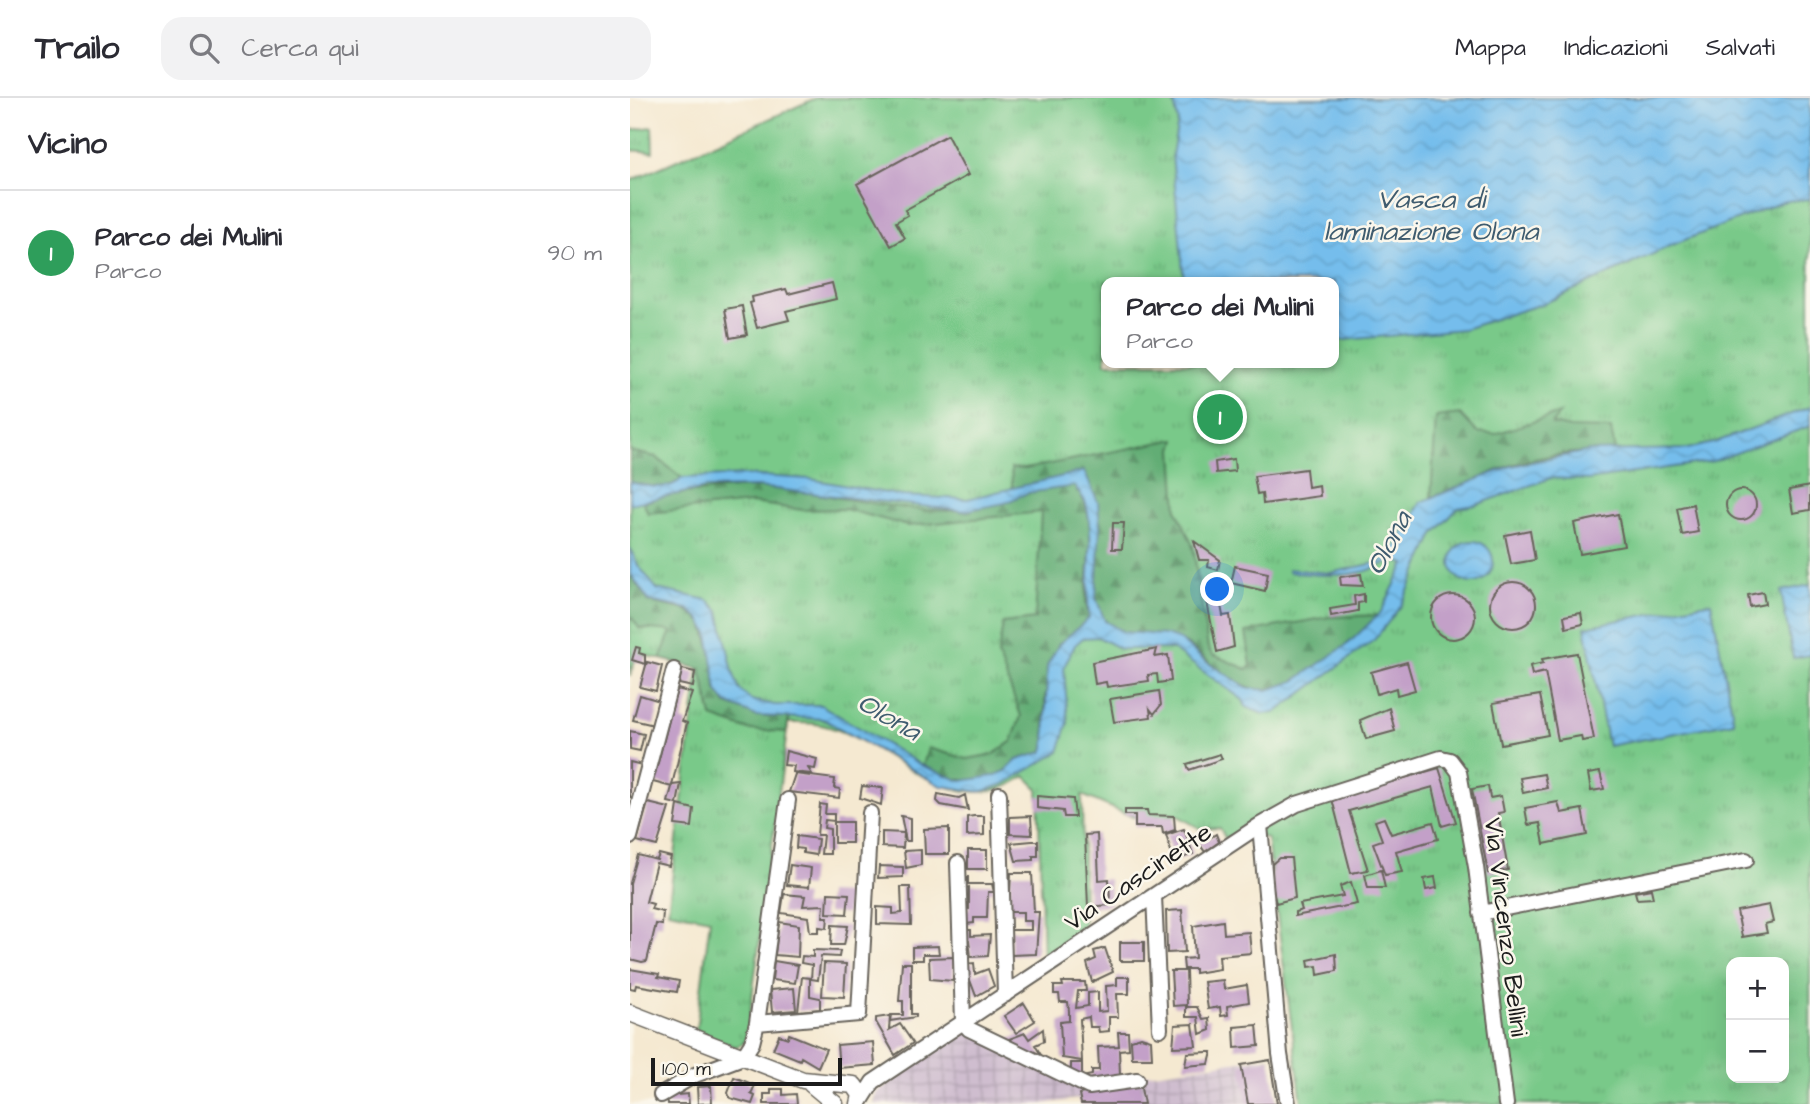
<!DOCTYPE html>
<html lang="it">
<meta charset="utf-8">
<style>
body{margin:0;font-family:"Architects Daughter",sans-serif;background:#f2f2f3;color:#2b2b33}
.controls{position:absolute;right:21px;bottom:21px;display:grid;overflow:hidden;border-radius:14px;box-shadow:0 7px 28px #0002}
.controls button{width:63px;height:63px;display:grid;place-items:center;padding:0;border:0;border-bottom:2px solid #e1e1e2;background:#fff;color:#2b2b33;font:35px sans-serif}
.scale{position:absolute;left:21px;bottom:18px;width:191px;box-sizing:border-box;padding-left:7px;border:4px solid #1c1c1c;border-top:0;font-size:19px;line-height:24px;white-space:nowrap;color:#1c1c1c;-webkit-text-stroke:5px #fbf7ec;paint-order:stroke}
.you{position:absolute;left:588px;top:492px;width:24px;height:24px;margin:-18px;border:5px solid #fff;border-radius:50%;background:#1a73e8;box-shadow:0 0 0 10px #1a73e833}
.badge{display:grid;place-items:center;width:46px;height:46px;border-radius:50%;background:#0f766e;color:#fff;font-size:23px;font-weight:700}
.pin{position:absolute;translate:-50% -50%;border:4px solid #fff;box-shadow:0 2px 7px #0006}
.popup{position:absolute;left:471px;top:179px;width:238px;height:91px;box-sizing:border-box;display:grid;place-content:center;border-radius:14px;background:#fff;filter:drop-shadow(0 2px 5px #0005);font-size:23px;white-space:nowrap;color:#7c7c81}
.popup b{font-size:26px;color:#2b2b33}
.popup::after{content:'';position:absolute;left:50%;top:100%;margin-left:-14px;border:14px solid transparent;border-top-color:#fff}
.list{margin:0;padding:0;list-style:none}
h2{display:flex;justify-content:space-between;align-items:center;height:91px;margin:0;padding:0 28px;font-size:30px}
h2 small{font-size:23px;font-weight:400;color:#7c7c81}
.list li{display:grid;grid-template-columns:46px 1fr auto;gap:21px;align-items:center;box-sizing:border-box;height:126px;padding:0 28px;border-top:2px solid #e1e1e2}
.list b{display:block;font-size:26px;white-space:nowrap}
.list p{margin:0;font-size:23px;white-space:nowrap;color:#7c7c81}
.list em{font-size:23px;font-style:normal;color:#7c7c81}
.icon{flex:none;width:38px;height:38px;fill:none;stroke:currentColor;stroke-width:2;stroke-linecap:round;stroke-linejoin:round}
.map{position:relative;flex:none;width:1180px;height:1006px;overflow:hidden}
header{display:flex;align-items:center;gap:42px;box-sizing:border-box;height:98px;padding:0 35px;background:#fff;border-bottom:2px solid #e1e1e2}
header strong{font-size:33px}
nav{display:flex;gap:38px;margin-inline-start:auto;font-size:24px}
.search{width:490px;height:63px;background:#f2f2f3;display:flex;align-items:center;gap:18px;box-sizing:border-box;padding:0 24px;border-radius:21px;color:#7c7c81;font-size:26px}
main{display:flex}
aside{flex:1;background:#fff}
.map>svg:first-child{display:block}
</style>
<header>
<strong>Trailo</strong>
<div class="search"><svg class="icon" aria-label="search" viewBox="0 0 24 24"><circle cx="10" cy="10" r="6"/><path d="M15 15l6 6"/></svg>Cerca qui</div>
<nav><a>Mappa</a><a>Indicazioni</a><a>Salvati</a></nav>
</header>
<main>
<aside>
<h2>Vicino<small></small></h2>
<ul class="list">
<li><span class="badge" style="background:#2e9e5b">1</span><div><b>Parco dei Mulini</b><p>Parco</p></div><em>90 m</em></li>
</ul>
</aside>
<div class="map">
<svg width="1180" height="1006" viewBox="0 0 1180 1006">
<defs>
<pattern id="industrial-grid" width="8" height="8" patternUnits="userSpaceOnUse" patternTransform="scale(1.75)"><rect width="8" height="8" fill="#cfbdcf"/><path d="M0 4h8M4 0v8" fill="none" stroke="#b1a2b1"/></pattern>
<pattern id="grass-tufts" width="24" height="20" patternUnits="userSpaceOnUse" patternTransform="scale(1.75)"><rect width="24" height="20" fill="#79c989"/><path d="M3 7l-1-3M5 7V3M7 7l1-3M15 17l-1-3M17 17v-4M19 17l1-3" fill="none" stroke="#68ac76"/></pattern>
<pattern id="forest-firs" width="22" height="20" patternUnits="userSpaceOnUse" patternTransform="scale(1.75)"><rect width="22" height="20" fill="#62ad75"/><path d="M5 1l3.5 6h-7zM16 11l3.5 6h-7z" fill="#508c5f"/></pattern>
<pattern id="water-waves" width="16" height="10" patternUnits="userSpaceOnUse" patternTransform="scale(1.75)"><rect width="16" height="10" fill="#74bdec"/><path d="M0 5q4-4 8 0t8 0" fill="none" stroke="#64a2ca"/></pattern>
</defs>
<rect width="100%" height="100%" fill="#fbf7ec"/>
<filter id="ink" filterUnits="userSpaceOnUse"><feTurbulence type="fractalNoise" baseFrequency=".0143" numOctaves="2"/><feDisplacementMap in="SourceGraphic" scale="14" xChannelSelector="R" yChannelSelector="G"/><feConvolveMatrix kernelMatrix="1 2 1 2 8 2 1 2 1" color-interpolation-filters="sRGB"/></filter>
<filter id="wash" filterUnits="userSpaceOnUse"><feTurbulence type="fractalNoise" baseFrequency=".00686" numOctaves="4" result="noise"/><feDisplacementMap in="SourceGraphic" scale="28" xChannelSelector="R" yChannelSelector="G"/><feGaussianBlur stdDeviation="1.57" result="paint"/><feColorMatrix in="noise" values="0 0 0 0 0 0 0 0 0 0 0 0 0 0 0 0 0 1.4 0 .05"/><feComposite in="paint" operator="in"/></filter>
<g filter="url(#wash)">
<rect width="100%" height="100%" fill="#f5e9d1"/>
<path fill="url(#industrial-grid)" d="M343 926 458 984 640 959 648 1006H450L448 1001 411 1006H244L246 995Z"/>
<path fill="url(#grass-tufts)" stroke="#4a7252" stroke-width="2" fill-rule="evenodd" d="M186 0H1180V1006H672L637 741 621 735 595 740 590 730 571 731 548 718 503 719 452 697 454 834 413 860 408 691 395 678C323 730 258 641 191 627 181 624 168 625 158 625L117 938 113 946 105 949 66 932 80 821 38 813 69 568 7 556 0 578V83ZM476 184H704V265H476ZM1101 864H1154V980H1101Z
M22 29 23 54 0 52V32Z"/>
<path fill="url(#forest-firs)" stroke="#3f6448" stroke-width="2" d="M930 315 922 326 940 330 981 331 985 353C948 353 905 358 871 371 848 381 826 392 801 399L806 319 830 316 847 334 865 336Z
M546 341 543 351 547 413 563 448 578 550 583 557 617 571 621 568 616 534 699 519 749 517C728 539 670 589 640 592 623 594 609 585 596 577 579 566 562 545 543 540 519 532 484 544 471 516 452 475 483 429 458 385L447 393C468 413 458 471 456 499 455 506 458 513 459 521L429 546 415 599V650L413 654 387 662 376 673 363 679 338 683 320 680 293 668 298 650 337 661 364 656 382 643 391 618 368 557 373 525 405 521 411 414 278 428 215 411 173 412 122 405 18 415 13 404C21 404 29 397 38 396 67 395 96 389 127 389 200 391 320 434 383 399L381 370 395 371Z
M0 353 26 359 52 380C40 394 16 388 0 384Z
M0 476 19 504 57 512 73 525 85 568 86 592 96 606 136 619 159 618 157 634 119 632 82 619 71 571 30 561 41 533 9 530 0 517Z"/>
<path fill="url(#water-waves)" stroke="#486c84" stroke-width="2" d="M543 0H1180V101L1155 103 1047 145 915 205 834 231 704 243V184H554L542 57 548 23Z
M1180 309V328L1084 363 958 382 921 380 846 407 828 410 804 436 771 508 744 542 645 615 633 616 616 609 613 602 542 551H490L468 539 453 540 445 547 434 569 438 625 429 654 374 686 351 694 311 688 193 621 126 618 96 605 87 593 78 535 70 521 58 511 19 503 0 475V450L8 467 27 491 78 502 89 513 103 574 109 591 121 602 145 607H191L293 668 331 683 363 678 376 673 387 662 413 654 415 650 417 568 429 546 459 520C455 484 466 442 456 406 454 399 448 395 445 388L397 395 375 405 334 413 127 389 76 390 0 406V384C15 388 40 394 52 380L115 377 180 381 273 398 337 401 454 373 468 404 470 429 466 500 475 523 494 534 536 537 550 542 575 563 618 590 638 592 664 583 719 545 751 514 775 466C759 459 748 471 732 474 707 479 683 477 658 474V471L700 475 750 464 767 447 791 404 881 368 959 353 1057 351 1083 345Z
M821 464a21 21 0 1 1 42 0a21 21 0 1 1-42 0Z
M1180 487V557L1163 560 1151 493Z
M1081 504 1104 624 978 648 955 529Z"/>
<g id="blocks">
<path fill="#c3a0c8" d="M317 37 338 77 275 112 278 117 266 124 275 140 261 148 227 86Z
M202 185 206 201 156 213 159 222 127 230 120 205 123 204 122 199 156 191 158 196Z
M112 208 117 237 100 240 95 211Z
M604 361 605 373 586 375 585 364Z
M676 371 678 389 689 387 690 398 633 406 632 395 627 396 624 378Z
M1180 388V412L1163 415 1159 392Z
M1096 407a15 15 0 1 1 30 0a15 15 0 1 1-30 0Z
M1063 406 1068 434 1052 437 1047 410Z
M988 416 994 448 950 456 944 425Z
M483 425H494L492 451H482Z
M900 432 905 462 881 466 875 437Z
M564 443 590 462 588 472 578 469 579 462H569Z
M605 468 638 475 635 493 601 485Z
M731 476 733 488 711 487 710 479Z
M860 507a23 23 0 1 1 46 0a23 23 0 1 1-46 0Z
M1133 494 1135 506 1120 509 1118 497Z
M734 496V504L728 505V513L701 518 700 511 725 507 724 498Z
M589 497 593 518 600 517 604 549 587 554 576 499Z
M801 519a22 22 0 1 1 44 0a22 22 0 1 1-44 0Z
M951 515 953 526 936 530 934 518Z
M6 549 10 550 9 555 15 557V566L2 562Z
M527 551 525 559 538 557 541 583 528 585 527 576 518 577 519 583 477 589 476 584 465 586 462 564Z
M947 555 964 641 952 643 951 638 928 642 915 574 902 577 900 568 913 565 912 561Z
M17 564 32 568 26 593 10 589Z
M777 564 785 592 767 597 766 590 747 596 741 574Z
M52 571 65 574 63 589 49 586Z
M47 591 62 595 52 623 57 625 42 687 51 686 47 706 38 704 42 689 23 684Z
M529 593 531 607 524 616 520 611 521 619 484 624 480 601Z
M10 597 30 603 24 627 3 622Z
M910 597 918 637 871 646 863 605Z
M759 610 765 633 736 641 730 622Z
M0 633 14 636 10 653 0 651Z
M156 653 187 661 185 671 178 670 182 676 163 674 164 668 154 667Z
M590 656 592 661 559 672 557 666Z
M0 664 12 667 3 700 0 699Z
M809 670 826 724 812 728 803 689 719 713 738 772 721 775 702 701Z
M970 674 974 691 961 693 958 676Z
M165 676 205 681 204 690 210 691 209 700 159 694Z
M914 676 917 690 893 695 890 680Z
M232 688 253 690 251 707 230 700Z
M858 688 860 700 871 698 874 714 868 715 878 772 858 775 842 691Z
M308 696 329 700 335 697 338 712 311 707 307 703Z
M407 698 443 701 445 719H434L433 713 407 710Z
M928 704 931 715 952 711 957 737 914 746 910 725 898 727 895 710Z
M18 705 39 710 27 748 7 743Z
M190 706 196 707 195 716H204V723L195 722 194 730 200 731V756H191L193 737H187Z
M48 707 64 711 62 729 45 727Z
M495 712H517L518 717 544 718 545 732 533 736 532 729H505V717H495Z
M271 718 280 720V743H276Z
M344 718H354V737L337 738V719Z
M401 718 402 737 380 736V719Z
M754 720 761 736 803 724 808 741 766 753 772 774 755 777 743 745 752 742 745 723Z
M204 724H222V745H204Z
M319 730V756H295L294 731Z
M554 731 563 756 544 763 536 737Z
M573 733 578 741 586 736 589 744 575 754 564 738Z
M252 734 274 735 273 750 252 749Z
M467 736 469 782 479 781 480 807 458 809 455 737Z
M167 738 188 741 186 757 173 755V751L166 750Z
M402 743H408V758H403V762L386 763 381 745Z
M291 752V767L276 770 274 753Z
M338 752H357V771H338Z
M29 756 41 759 39 768 26 765 16 804 23 806 21 811 33 814 32 827 26 826 17 863 12 864 0 861V785L8 757 27 762Z
M661 760 665 800 646 805 642 790V766L649 760Z
M160 767 181 770 179 789 157 787Z
M249 768 273 769V779L248 780Z
M751 772 755 790H738L735 777Z
M381 775H402L404 814H409L406 856 381 857V832H401V823H393V814H379Z
M331 779H338V786H362L364 794H358L357 820H344V825L336 826 333 811H339V789L332 791Z
M805 779 807 790 796 792 794 781Z
M721 784 727 806 665 818V814L672 812 670 806 713 798 710 788Z
M271 789H280L281 827 247 826V809L263 810V816L272 815Z
M1021 791 1023 800 1007 801 1005 794Z
M198 795 219 796 217 816 197 815Z
M154 796 175 798 173 808 194 807 193 819H198L197 830 189 829V834H180L178 819 151 815Z
M1139 807 1143 824 1135 826 1137 835 1112 839 1107 813Z
M552 812 555 854 537 855 536 813Z
M593 823 594 836 619 834 621 855 589 858 590 871 565 875V871H554L553 861 565 860 563 828Z
M149 824 169 827 168 859 145 857Z
M202 827 218 828 214 847H201Z
M334 832H341V838L360 837 358 858 341 859 339 842H335Z
M490 844H514V863H490Z
M308 848 309 856H293V862H282V849Z
M475 850 483 874 462 884 457 865 466 861 464 853Z
M183 852 210 853 209 859 191 858 188 882 181 881 182 867 171 865 172 858 183 859Z
M706 856 707 873 688 877 687 868 679 869 678 862Z
M324 859 323 883 300 881 299 860Z
M144 863 168 867 165 885 142 882Z
M194 865 216 866 214 899 192 898Z
M272 865H281V916H286V919L260 923 261 917H273V903H269Z
M344 865 345 876 358 871 364 888 346 898 334 866Z
M0 871 29 876 28 879 49 883 47 894 6 887 5 891 0 890Z
M541 873H556L557 907 543 908Z
M172 879 180 880V898L190 900V911L168 913Z
M487 879H499V896H487L488 919H479V933L469 934 468 929H460L459 919 450 921 452 963 432 960 430 924 439 923V913L438 904H430L429 896H424V888H433L432 884H455L456 893H448L446 910 458 908V895L468 894V914L477 913 476 888 487 887Z
M593 882 594 891 617 887 619 904 597 908 598 917 591 918 590 909 578 911 574 884Z
M164 890 166 912 142 914 140 892Z
M394 905 405 923 386 935 374 918Z
M556 909H567L573 921 579 920 580 932 570 936 568 919H556Z
M260 918 259 932 270 926 283 945 265 957 246 924V920Z
M563 926 566 948 543 949 545 927Z
M627 927 629 948 605 950 604 929Z
M413 931 414 943 405 947 414 962 377 946 379 941 395 935 399 941Z
M488 934H498L499 951 489 952 490 977 461 984 441 974V965H452V979L462 977V972H469L468 949 489 948Z
M159 936 196 951 188 969 171 959 170 962 143 951 149 937 158 940Z
M511 939 521 942 522 960H502L501 942Z
M243 944 245 967 209 970 207 947Z
M578 954H582L579 966 555 968 557 955Z
M640 962 647 1006H618L611 967Z
M104 979 125 987 121 996 125 998 122 1006 100 1000 98 995Z
M510 985 514 1006H451L449 996Z
M81 988 82 1005 68 1006 67 989Z
M141 991H153V997L166 996 167 1006H134V996H141Z
M58 996 59 1006H38L37 998Z"/>
</g>
</g>
<g filter="url(#ink)">
<use href="#blocks" fill-opacity="0" stroke="#68645b" stroke-width="2"/>
<g fill="none" stroke-linecap="round" stroke-linejoin="round">
<g stroke="#68645b" stroke-width="18">
<path id="minor" d="M369 696 375 897
M630 727 650 956 658 1006
M0 739 44 572
M328 765 333 924 339 931 459 989 507 982
M524 798 530 931
M851 815 1116 762
M127 925 158 702
M31 997 65 977 113 959 122 945 127 925 229 916 240 715
M231 1003 243 984 630 727 667 706 811 660 820 662 829 674 846 769 876 1006"/>
</g>
<g stroke="#68645b" stroke-width="19">
<path id="tertiary" d="M0 915 173 982 224 987 231 997 229 1006
M181 986 205 1006"/>
</g>
<use href="#minor" stroke="#fff" stroke-width="14"/>
<use href="#tertiary" stroke="#fff" stroke-width="16"/>
</g>
</g>
<g text-anchor="middle" dominant-baseline="central" stroke-width="5" stroke-linejoin="round" paint-order="stroke">
<g font-size="26" fill="#1c1c1c" stroke="#fbf7ec">
<text transform="translate(508 779) rotate(-34)">Via Cascinette</text>
<text transform="translate(876 829) rotate(83)">Via Vincenzo Bellini</text>
</g>
<g font-size="28" font-style="italic" fill="#3f5c6f" stroke="#fbf7ec">
<text x="801" y="101">Vasca di<tspan x="801" dy="32">laminazione Olona</tspan></text>
<text transform="translate(759 445) rotate(-62)">Olona</text>
<text transform="translate(259 619) rotate(30)">Olona</text>
</g>
</g>
</svg>
<div class="controls">
<button>+</button>
<button>−</button>
</div>
<div class="scale">100 m</div>
<div class="you"></div>
<div class="pin badge" style="left:590px;top:319px;background:#2e9e5b">1</div>
<div class="popup"><b>Parco dei Mulini</b>Parco</div>
</div>
</main>
